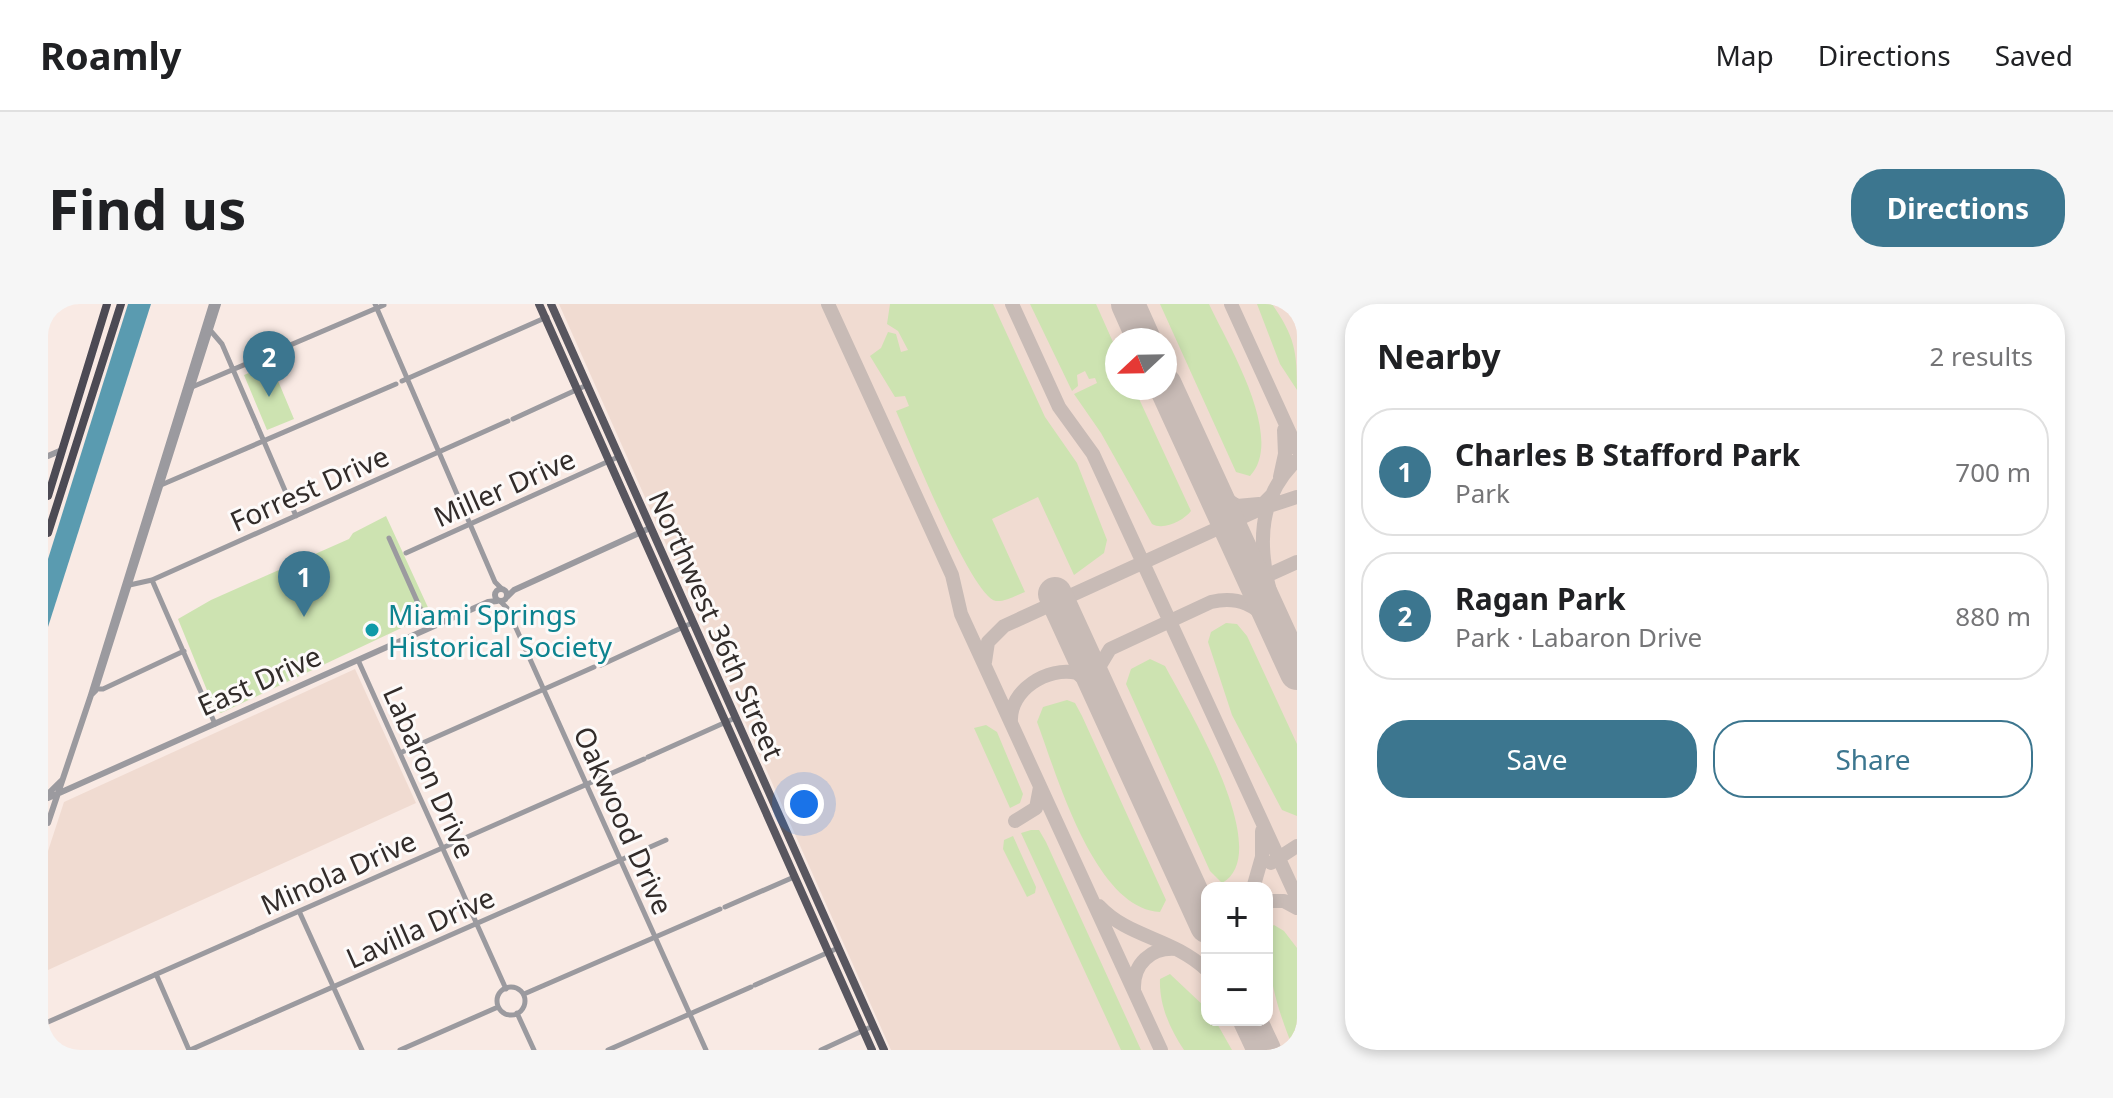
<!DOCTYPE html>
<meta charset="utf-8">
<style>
body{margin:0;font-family:"Noto Sans",sans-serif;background:#f6f6f6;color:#202124}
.controls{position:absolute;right:24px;bottom:24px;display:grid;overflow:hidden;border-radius:16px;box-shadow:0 4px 12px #0003}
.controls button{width:72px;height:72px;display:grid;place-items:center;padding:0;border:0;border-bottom:2px solid #e0e0e0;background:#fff;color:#202124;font:40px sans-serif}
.compass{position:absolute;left:1057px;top:24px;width:72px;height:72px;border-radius:50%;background:#fff;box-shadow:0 4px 12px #0003;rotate:248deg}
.you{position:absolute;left:756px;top:500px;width:28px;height:28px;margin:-20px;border:6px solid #fff;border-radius:50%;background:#1a73e8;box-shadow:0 0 0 12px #1a73e833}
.badge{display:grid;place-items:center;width:52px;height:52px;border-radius:50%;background:#3c768f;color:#fff;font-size:26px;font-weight:700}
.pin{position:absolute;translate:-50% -66px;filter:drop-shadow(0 2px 4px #0008)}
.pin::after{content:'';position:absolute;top:42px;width:28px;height:24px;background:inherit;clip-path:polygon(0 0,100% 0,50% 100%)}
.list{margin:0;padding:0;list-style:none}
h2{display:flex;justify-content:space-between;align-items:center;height:104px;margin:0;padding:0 32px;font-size:34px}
h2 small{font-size:26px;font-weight:400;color:#757577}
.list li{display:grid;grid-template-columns:52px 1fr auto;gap:24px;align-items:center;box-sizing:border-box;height:128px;margin:0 16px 16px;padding:0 16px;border:2px solid #e0e0e0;border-radius:32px}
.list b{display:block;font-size:30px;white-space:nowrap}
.list p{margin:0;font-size:26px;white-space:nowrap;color:#757577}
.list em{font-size:26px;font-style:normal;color:#757577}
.actions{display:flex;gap:16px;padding:24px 32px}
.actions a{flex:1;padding:18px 0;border:2px solid #3c768f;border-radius:32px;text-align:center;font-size:28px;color:#3c768f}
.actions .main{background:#3c768f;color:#fff}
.map{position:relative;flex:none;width:1249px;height:746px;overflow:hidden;border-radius:32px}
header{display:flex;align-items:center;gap:48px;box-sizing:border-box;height:112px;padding:0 40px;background:#fff;border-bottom:2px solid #e0e0e0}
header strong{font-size:38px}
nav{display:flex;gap:44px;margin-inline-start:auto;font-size:28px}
.intro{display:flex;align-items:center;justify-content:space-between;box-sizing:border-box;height:192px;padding:0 48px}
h1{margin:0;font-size:56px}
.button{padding:20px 36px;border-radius:32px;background:#3c768f;color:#fff;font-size:28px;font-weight:700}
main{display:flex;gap:48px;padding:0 48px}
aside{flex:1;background:#fff;border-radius:32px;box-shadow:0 4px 12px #0003}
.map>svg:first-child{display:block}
</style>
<header>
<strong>Roamly</strong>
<nav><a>Map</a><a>Directions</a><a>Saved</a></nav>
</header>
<div class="intro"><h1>Find us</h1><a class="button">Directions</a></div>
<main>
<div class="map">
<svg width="1249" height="746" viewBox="0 0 1249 746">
<rect width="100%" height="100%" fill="#f9eae4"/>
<path fill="#f0dbd1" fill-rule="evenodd" d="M511 0H1249V746H843ZM1069 36H1117V84H1069ZM1159 584H1219V716H1159Z
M307 365 368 499 0 666V547L16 498Z"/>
<path fill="#cde3b1" d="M842 0H945L997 113 1029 159 1059 236 1056 249 1026 271 990 193 944 215 977 288C969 291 956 298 948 297 924 294 860 134 848 107L861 102 857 92 847 93 822 52 833 44 840 28 848 30 853 48 860 46 850 27 839 20Z
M982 0H1048L1069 47V84H1086L1143 207C1136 216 1116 227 1104 220L1053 129 1026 90 1049 79 1047 74 1041 75 1037 67 1029 71 1030 82 1024 87Z
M1112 0H1161C1179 39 1238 134 1202 172L1188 168Z
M1209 0H1224C1247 33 1249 47 1249 86L1232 60Z
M223 60 246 115 219 126 196 71Z
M338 212 383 310 173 409 167 406 130 315 163 296 301 235 305 229Z
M1178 319 1189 320 1199 332 1249 440V512L1234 506 1184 411 1160 338 1163 328Z
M1102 355 1117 362C1136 398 1229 549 1174 579L1162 567 1078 380 1083 365Z
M1019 396 1027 399 1034 412 1118 596 1112 608C1046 605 1008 468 989 418L995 403Z
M938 421 949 428 975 490 972 499 962 504 926 424Z
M983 526H991L998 538 1093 746H1073L973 529Z
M965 532 988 583 987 589 979 593 955 545 956 536Z
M1226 621 1236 627 1249 644V746H1246C1229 705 1219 670 1219 626Z
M1122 670 1157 703 1159 716H1167L1184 746H1136C1122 725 1111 701 1112 675Z"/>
<path fill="#5a9bb0" d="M80 0H103L0 323V255Z"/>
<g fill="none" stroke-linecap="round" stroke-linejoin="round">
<path stroke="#c8bbb6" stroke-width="14" d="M780 0 904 271 913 310 1113 746
M964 0 1011 103 1045 150 1249 594
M1183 0 1249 145
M1249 156C1186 215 1225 301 1249 368
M1232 173 1237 150 1236 126
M1165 186 1189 202 1211 200
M1215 204 1249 193
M1207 277 1249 258
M937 358 940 338 956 322 1208 207 1223 192
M1053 391 1050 365 1062 345 1163 298C1191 291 1208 302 1227 321
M963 418C961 386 1000 362 1029 369L1051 387
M967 517 988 504 992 483
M1223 559 1249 542
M1206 581 1214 553V527
M1219 597H1236L1249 604
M1051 602C1081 634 1123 633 1159 666
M1086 685C1085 660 1103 643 1128 645
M1196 716 1212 746"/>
<path stroke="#c8bbb6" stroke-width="34" d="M1080 0 1096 36
M1117 81 1249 369
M1007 290 1159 622
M1202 716 1216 746"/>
<path stroke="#9b9a9f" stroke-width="5" d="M327 0 447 278 454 285
M162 26 174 40 248 212
M354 77 499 13
M144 83 336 1
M465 115 539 81
M113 181 348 80
M341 234 381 324
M358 249 570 153
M104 276 167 420
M77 282 104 276 460 117
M452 297 459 304 658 746
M310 356 458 685
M553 361 644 319
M48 385H55L136 347
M352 449 546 363
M600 453 687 414
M677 603 746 573
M251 607 314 746
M108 670 141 746
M707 681 790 644
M449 697a14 14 0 1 1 28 0a14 14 0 1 1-28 0Z
M476 690 672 605
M469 709 486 746
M0 718 596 455
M142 746 618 536
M352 746 450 703
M560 746 703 683
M773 746 825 722"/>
<path stroke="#9b9a9f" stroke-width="6" d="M0 152 14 146
M447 291a6 6 0 1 1 12 0a6 6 0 1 1-12 0Z
M459 293 466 286 602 224
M43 391 164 0
M0 490 13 477
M0 494 440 298 449 297
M0 519 43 391 47 387 170 0"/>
<path stroke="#58565f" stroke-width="8" d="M491 0 824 746
M503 0 836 746"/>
<path stroke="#4c4a54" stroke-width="8" d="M0 192 59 0
M0 229 73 0"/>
</g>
<circle fill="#0f9aa8" stroke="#fdfaf9" stroke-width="3" cx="324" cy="326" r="8"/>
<g text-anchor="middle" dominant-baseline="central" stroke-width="6" stroke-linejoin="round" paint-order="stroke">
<g font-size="28" fill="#322c2a" stroke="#fdfaf9">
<text transform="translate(456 183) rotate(-24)">Miller Drive</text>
<text transform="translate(261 184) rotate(-24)">Forrest Drive</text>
<text transform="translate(669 321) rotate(66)">Northwest 36th Street</text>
<text transform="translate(211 376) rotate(-24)">East Drive</text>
<text transform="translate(382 468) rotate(66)">Labaron Drive</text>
<text transform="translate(576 516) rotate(66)">Oakwood Drive</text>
<text transform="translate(290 568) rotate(-24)">Minola Drive</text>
<text transform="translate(372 623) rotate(-24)">Lavilla Drive</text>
</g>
<g font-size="28" fill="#0d838f" stroke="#fdfaf9" text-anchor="start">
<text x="340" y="310">Miami Springs<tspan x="340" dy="32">Historical Society</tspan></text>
</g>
</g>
</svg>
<div class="controls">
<button>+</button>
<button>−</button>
</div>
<svg class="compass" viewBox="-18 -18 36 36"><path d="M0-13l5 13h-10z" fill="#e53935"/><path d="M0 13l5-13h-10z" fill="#757577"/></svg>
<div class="you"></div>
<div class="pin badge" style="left:256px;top:313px">1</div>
<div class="pin badge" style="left:221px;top:93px">2</div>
</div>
<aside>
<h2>Nearby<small>2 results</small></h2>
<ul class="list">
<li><span class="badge">1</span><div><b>Charles B Stafford Park</b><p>Park</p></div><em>700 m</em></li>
<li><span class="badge">2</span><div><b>Ragan Park</b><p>Park · Labaron Drive</p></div><em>880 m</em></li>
</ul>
<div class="actions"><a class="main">Save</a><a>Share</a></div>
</aside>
</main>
